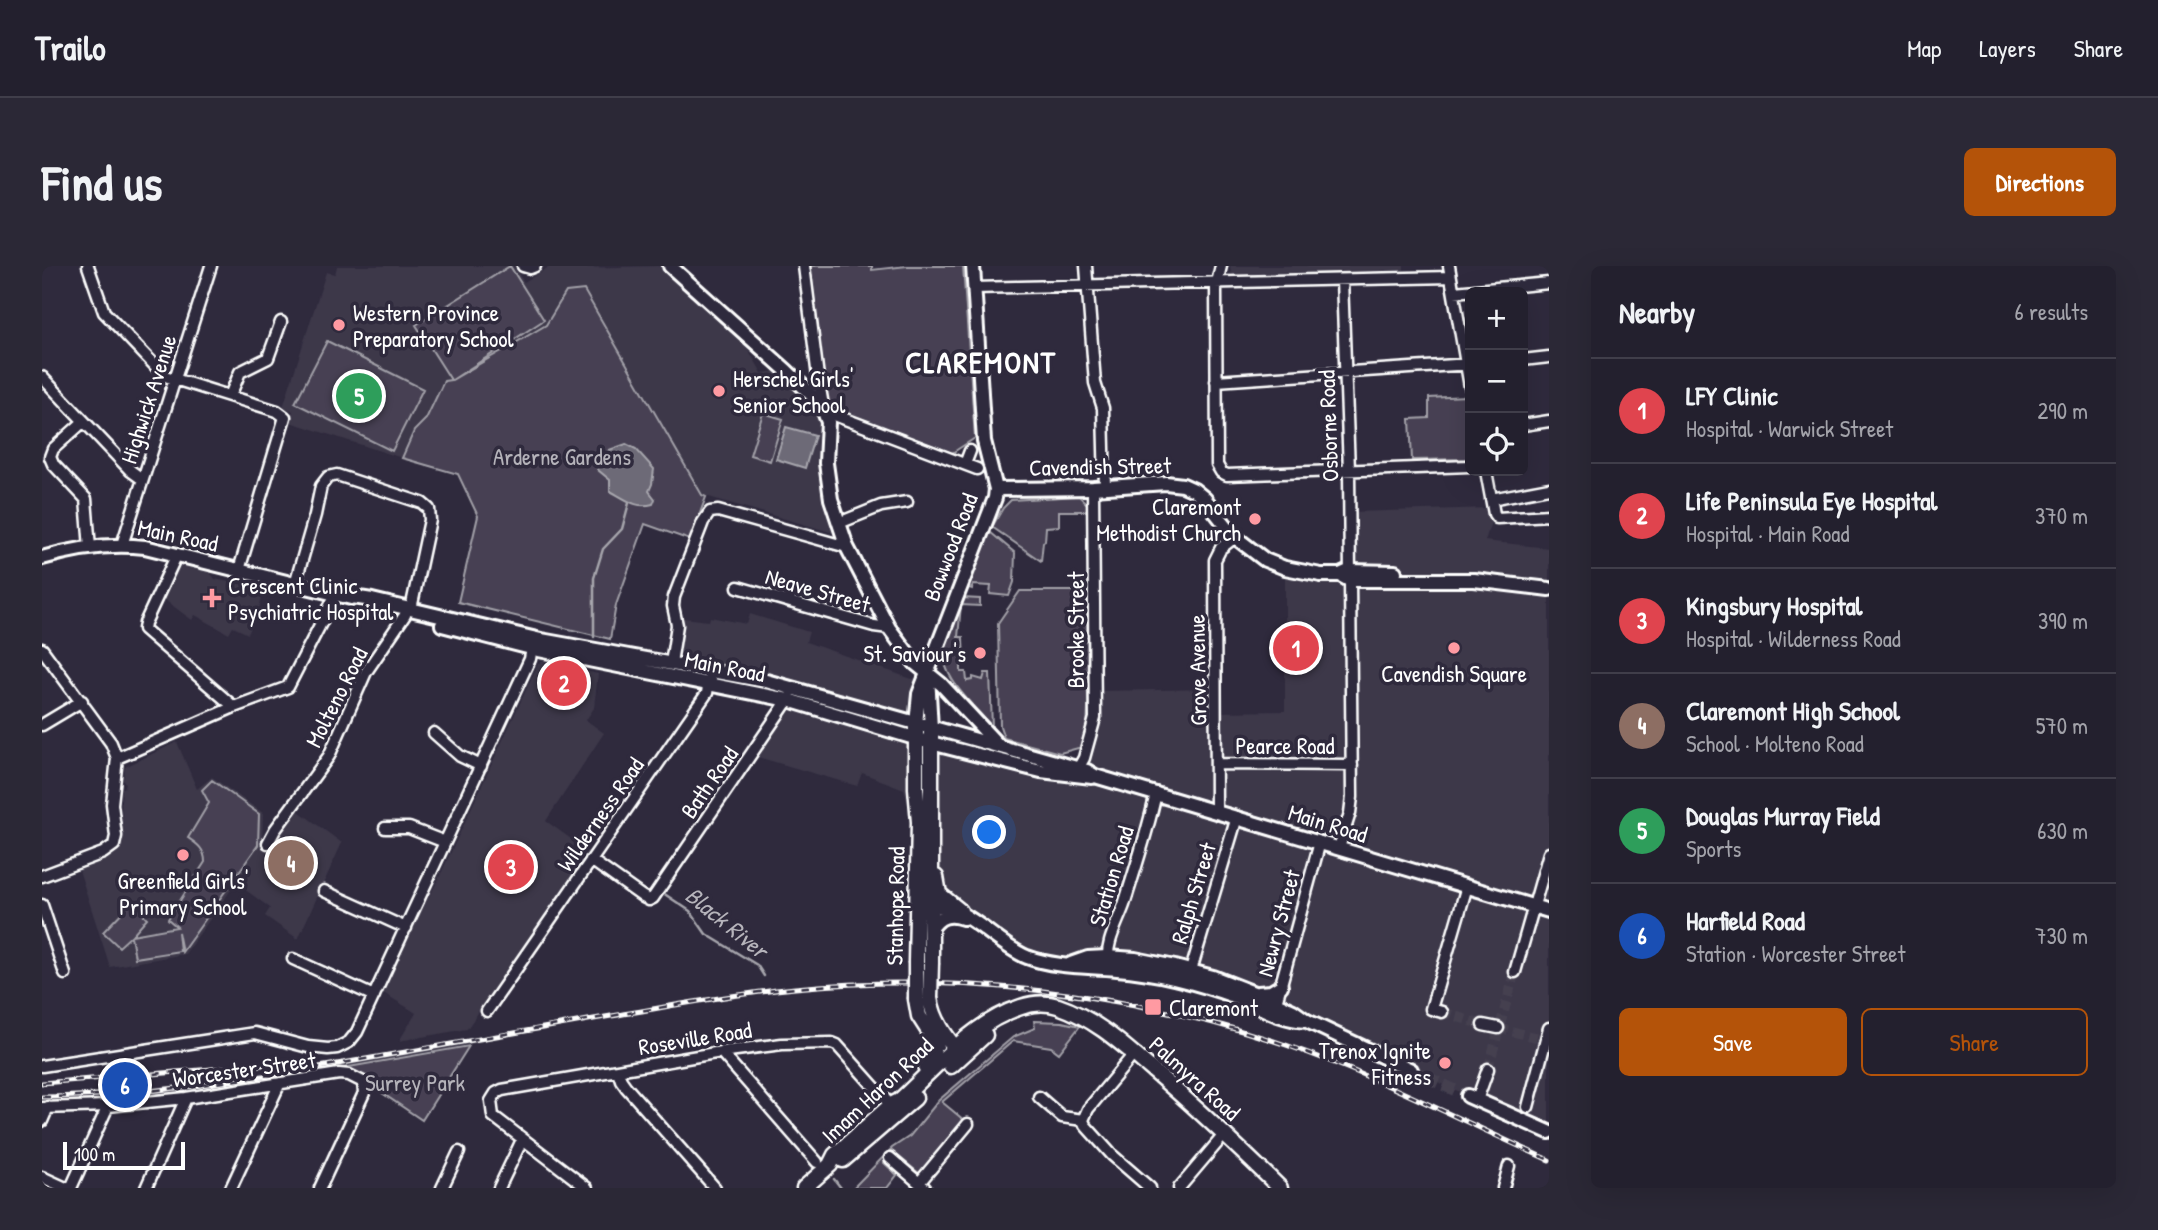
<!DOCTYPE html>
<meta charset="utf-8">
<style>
body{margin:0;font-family:"Patrick Hand",sans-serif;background:#2b2836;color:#f1f3f6}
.controls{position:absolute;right:21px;top:21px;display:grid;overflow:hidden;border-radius:10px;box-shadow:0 7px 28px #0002}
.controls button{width:63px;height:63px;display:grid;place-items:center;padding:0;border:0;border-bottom:2px solid #403e4a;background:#23202e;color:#f1f3f6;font:35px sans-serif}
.scale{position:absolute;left:21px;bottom:18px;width:122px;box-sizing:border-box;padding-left:7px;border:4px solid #fff;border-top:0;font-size:19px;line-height:24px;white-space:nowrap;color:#fff;-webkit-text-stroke:5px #2f2a3d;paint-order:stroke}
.you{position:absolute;left:948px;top:567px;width:24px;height:24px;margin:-18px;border:5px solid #fff;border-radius:50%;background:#1a73e8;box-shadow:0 0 0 10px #1a73e833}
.badge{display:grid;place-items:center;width:46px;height:46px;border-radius:50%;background:#b45309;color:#fff;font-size:23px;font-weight:700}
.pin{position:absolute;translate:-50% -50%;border:4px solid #fff;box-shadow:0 2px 7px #0006}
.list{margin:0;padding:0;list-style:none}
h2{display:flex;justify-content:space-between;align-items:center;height:91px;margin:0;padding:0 28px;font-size:30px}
h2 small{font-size:23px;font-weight:400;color:#a3a3aa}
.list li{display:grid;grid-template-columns:46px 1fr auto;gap:21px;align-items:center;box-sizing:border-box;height:105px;padding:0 28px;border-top:2px solid #403e4a}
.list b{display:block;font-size:26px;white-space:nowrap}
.list p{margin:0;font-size:23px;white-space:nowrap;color:#a3a3aa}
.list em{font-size:23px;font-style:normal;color:#a3a3aa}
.actions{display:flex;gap:14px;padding:21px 28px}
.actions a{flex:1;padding:16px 0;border:2px solid #b45309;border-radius:10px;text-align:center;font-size:24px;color:#b45309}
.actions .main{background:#b45309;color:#fff}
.icon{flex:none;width:38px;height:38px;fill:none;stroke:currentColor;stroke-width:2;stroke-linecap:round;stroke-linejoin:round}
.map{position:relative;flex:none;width:1507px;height:922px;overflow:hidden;border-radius:10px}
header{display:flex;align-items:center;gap:42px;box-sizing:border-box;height:98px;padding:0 35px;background:#23202e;border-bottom:2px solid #403e4a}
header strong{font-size:33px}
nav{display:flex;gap:38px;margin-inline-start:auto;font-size:24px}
.intro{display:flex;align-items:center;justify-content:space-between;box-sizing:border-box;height:168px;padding:0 42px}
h1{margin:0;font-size:49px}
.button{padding:18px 32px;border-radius:10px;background:#b45309;color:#fff;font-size:24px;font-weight:700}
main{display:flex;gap:42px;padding:0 42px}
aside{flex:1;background:#23202e;border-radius:10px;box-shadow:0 7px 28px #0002}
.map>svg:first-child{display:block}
</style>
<header>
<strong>Trailo</strong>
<nav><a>Map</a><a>Layers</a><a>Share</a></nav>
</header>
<div class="intro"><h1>Find us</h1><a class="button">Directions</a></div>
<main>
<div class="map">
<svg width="1507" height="922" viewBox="0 0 1507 922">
<rect width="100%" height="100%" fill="#2f2a3d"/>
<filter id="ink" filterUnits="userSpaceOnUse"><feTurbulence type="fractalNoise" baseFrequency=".0143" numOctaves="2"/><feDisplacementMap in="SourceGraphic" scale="14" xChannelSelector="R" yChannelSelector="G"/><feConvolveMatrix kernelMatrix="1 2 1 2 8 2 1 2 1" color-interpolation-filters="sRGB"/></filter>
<g filter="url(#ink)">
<path fill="#3c3749" d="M295 0H471L482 16 509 0 532 2 618 0 702 76 720 107 733 105 771 141 778 161 776 206 780 230 792 267 660 229 542 24 524 27 504 59 413 114 402 115 384 153 372 165 360 192 248 156 251 145 241 141 284 6 293 8Z
M1188 0H1362V4L1197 11 1189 7Z
M1451 242 1458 252 1449 256 1443 275 1507 282V866L1369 804 1212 727 997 695 896 640 888 534 868 547 862 523 820 507 815 520 709 489 752 423 629 397 634 351 667 355 668 351 705 358 708 348 767 366 764 376 870 413 886 408 889 463 1037 502 1042 492 1053 425 1175 423V446L1243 445V302L1307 305 1308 246Z
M136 297 167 305 173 313 222 323 216 347 206 368 191 361 187 368 153 349 150 354 120 332Z
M501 395 556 408 552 442 544 454 562 467 504 555 546 585 425 763 357 775 374 747 340 726 376 650 395 616 496 398Z
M135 476 155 523 170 511 221 547 220 580 254 543 300 577 256 673 223 650 228 642 194 617 143 688 68 701 36 601 74 587 81 575 79 535 80 522H82L84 517 81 515 83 501Z"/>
<path fill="#464152" stroke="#a2a0a8" stroke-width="2" d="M468 0 502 54 410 114 504 59 524 26 542 24 660 229 664 231 648 274 603 258 574 339 568 373 416 336 436 250 416 208 360 192 372 165 384 153 402 115 409 114 374 59Z
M768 0H830V4L865 0H921L933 172 910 187 798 145 785 135Z
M285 75 381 123 350 185 253 137Z
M1424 130 1428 157V193L1370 194 1368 153 1387 152V132Z
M721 147 741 153 728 195 708 189Z
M1037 230 1045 238V245H1017V260L1004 261 1003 275 1001 276 999 295 950 261 961 242 969 234Z
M948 266 973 287 972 316 967 330 948 328 949 320 931 319 930 323 924 321Z
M978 325H1045L1046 442 1045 462 1040 481 1018 487 962 472 958 460 956 357Z
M920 332 938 333V340L919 339 916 371H921L922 398H919V406H924L925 415 931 414V411L941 414 943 407H948L950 461C932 439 895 409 902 378 905 363 914 346 920 332Z
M170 514 217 548 216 579 140 686 136 666 138 685 93 692 89 670 77 681 61 666 89 637 105 652 90 669 135 661 126 653 163 596C163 583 155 578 146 572L167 537 160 524Z
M992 755 1020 756 1038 760 1017 787 1009 781 971 775 900 836 923 855 878 908 850 885 841 896 855 909 845 922H811L850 882 868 870 897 834 971 771 993 762Z
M427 780 380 854 331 821 326 820 319 811 301 802Z"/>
<path fill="#6d6a77" stroke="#a7a6ad" stroke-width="2" d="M744 161 773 169 763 202 734 193Z
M584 178 594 183 612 203 610 218 607 225 613 233 611 238C593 243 584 233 568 225V214L556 204 557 199 567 193 565 187 567 184Z"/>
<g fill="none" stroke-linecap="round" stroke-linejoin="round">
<path stroke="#a7a6ad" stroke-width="2.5" d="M552 371V312L561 283 580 263 587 237
M642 595 621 627 648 645 664 668 715 699 722 710
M792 913 799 922"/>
<path stroke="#443f50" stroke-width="10" stroke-dasharray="10 5" stroke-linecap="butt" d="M1400 746 1441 759
M1456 762 1497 772
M1446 803 1473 706"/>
<path stroke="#443f50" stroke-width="12" stroke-dasharray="12 6" stroke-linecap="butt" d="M1369 804 1426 830"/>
<g stroke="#fff" stroke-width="15">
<path id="street" d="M46 0 62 46 123 110 235 145 243 151 197 304
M481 0 488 2 493 0
M762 0 776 111 782 145 935 203
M1044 0 1053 117 1061 142 1063 222
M1179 0 1174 21 1175 199 1179 206 1185 209 1428 200
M1407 0 1428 121
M932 22 1409 11
M1412 26 1507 17
M1481 94 1507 91
M0 111 89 205 100 213
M1174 115 1428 98
M188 130 198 106 226 92 239 56
M41 156 11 183 8 191 11 198 44 233 48 282
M1481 159 1507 155
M923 198 928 185
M1444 205 1452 248 1455 252 1507 249
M1449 233 1507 222
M797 257 839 240 865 236
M80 279 169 0
M135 288 103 357 102 363 192 441
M253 318 273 249 279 220 286 211 295 209 380 237 387 243 388 254 369 343
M696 321 832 360 847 362
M0 383 69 477 75 492 70 538 74 570 72 579 61 587 0 610
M629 397 635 359 631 340 632 331 661 256 668 246 676 245 805 281
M0 459 40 435
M392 467 418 490 439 500
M75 492 192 441 246 421 294 328
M1175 498 1310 499
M1033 508 1042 492 1053 452 1051 222
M1174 545 1173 294 1179 282 1193 271
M343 562H367L403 576
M226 577 233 564 287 490 324 406 363 349
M1297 582 1308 547 1310 531 1307 204 1300 14
M549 594 601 631 607 634 611 632 748 431
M282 625 364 662
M0 639 23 708
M251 693 332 730
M1067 697C1062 680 1076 656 1082 639 1093 603 1106 565 1114 527
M1473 706 1507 587
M1147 711 1195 551
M1232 744 1278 576
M445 745 665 427 668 411
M1400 746 1389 743 1425 620
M1441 759 1456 762
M679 786 775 896
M0 800 213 767 266 781 286 783 295 782 307 776 315 766 488 393 491 376
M576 805 579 814 584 821 673 922
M997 831 1020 851 1041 854
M1435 834 1446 803
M1486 841 1507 762
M0 842 66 840 144 832 297 808 307 809 321 816 322 827 278 922
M1041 854 1043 859 1070 889 1108 922
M1041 854 1046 843 1092 788
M0 855 6 841
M848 892 883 922
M0 911 24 922
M877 917 926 858
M29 922 66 840
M104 922 144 832
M189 922 237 819
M400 922 417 886
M457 922 480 874
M545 922 451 850 449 835 454 827 460 824 679 786 740 778 790 777 795 779 844 834
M1137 922 1182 869
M1461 922 1467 900"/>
</g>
<g stroke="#fff" stroke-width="18">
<path id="secondary" d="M628 0 745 105 779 138 786 156 784 197 789 233 805 281 847 362 873 397 899 418 956 479
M954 223 1051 222 1124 217 1141 219 1152 224 1163 233 1193 271 1223 294 1243 302 1279 309H1298L1307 314H1432L1507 323
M0 292C34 282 68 277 103 281L309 332
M1298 309 1307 305 1353 306
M304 330 330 334 499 374 724 415 1045 505 1053 510 1507 645
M400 359 497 384 746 434 889 477 999 505 1050 511
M886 409 889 463
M874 458 877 428 953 232 954 223 942 175 931 0
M888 641C921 635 953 678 985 691 1014 702 1046 700 1075 703 1116 706 1156 717 1195 731 1219 741 1239 754 1265 755
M889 663C897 650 907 647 921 652
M1029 698 1046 692 1065 691 1093 693 1133 701 1171 711 1212 727 1251 745 1265 755 1369 804
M1216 727 1229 726 1239 720
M1426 830 1507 866"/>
</g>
<g stroke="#fff" stroke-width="19">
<path id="primary" d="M874 458V522L877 556 874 696
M894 611 897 628 918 645
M889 697V463
M888 732C891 754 904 771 918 788
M874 733 877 750 895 778
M909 800 943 769
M884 803 892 791 889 771
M801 894 873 832
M762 922 788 899 793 889 849 839 857 835C894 801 931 756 979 741 991 737 1004 736 1016 740 1052 752 1080 778 1108 802 1153 840 1196 881 1238 922"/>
</g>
<use href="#street" stroke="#2f2a3d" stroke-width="10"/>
<use href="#secondary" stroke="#2f2a3d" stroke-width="12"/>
<use href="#primary" stroke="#2f2a3d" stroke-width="14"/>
<g stroke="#fff" stroke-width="5">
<path id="rail" d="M0 817 245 797
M0 831C101 830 201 814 301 797 390 781 479 765 569 750 630 740 691 728 753 722 916 707 1088 726 1244 779 1334 810 1420 855 1507 894"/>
</g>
<use href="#rail" stroke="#2f2a3d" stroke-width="2.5" stroke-dasharray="8" stroke-linecap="butt"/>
<g stroke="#fff" stroke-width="19" stroke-linecap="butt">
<path id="primary-bridge" d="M888 732 889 697
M874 733V696"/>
</g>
<use href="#primary-bridge" stroke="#2f2a3d" stroke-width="14"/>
</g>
</g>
<g fill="#ff9aa2" stroke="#2f2a3d" stroke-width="2.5">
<circle cx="297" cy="59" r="7"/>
<circle cx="677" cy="125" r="7"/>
<circle cx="1213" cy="253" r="7"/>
<path d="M166.5 321.5h7v7h7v7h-7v7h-7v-7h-7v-7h7z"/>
<circle cx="1412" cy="382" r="7"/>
<circle cx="938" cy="387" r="7"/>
<circle cx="141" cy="589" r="7"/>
<rect x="1102" y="732" width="18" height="18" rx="3.5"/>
<circle cx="1403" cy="797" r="7"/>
</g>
<g text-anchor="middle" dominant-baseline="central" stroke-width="7" stroke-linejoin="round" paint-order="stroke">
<g font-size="23" fill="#fff" stroke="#2f2a3d" text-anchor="start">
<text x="311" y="46">Western Province<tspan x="311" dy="26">Preparatory School</tspan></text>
<text x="691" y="112">Herschel Girls'<tspan x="691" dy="26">Senior School</tspan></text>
<text x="1199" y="240" text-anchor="end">Claremont<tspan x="1199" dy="26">Methodist Church</tspan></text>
<text x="186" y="319">Crescent Clinic<tspan x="186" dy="26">Psychiatric Hospital</tspan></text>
<text x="924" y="387" text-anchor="end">St. Saviour's</text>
<text x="1412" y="407" text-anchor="middle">Cavendish Square</text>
<text x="141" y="614" text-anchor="middle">Greenfield Girls'<tspan x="141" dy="26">Primary School</tspan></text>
<text x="1127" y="741">Claremont</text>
<text x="1389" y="784" text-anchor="end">Trenox Ignite<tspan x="1389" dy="26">Fitness</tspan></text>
</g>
<g font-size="23" fill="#fff" stroke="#2f2a3d">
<text transform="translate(106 133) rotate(-72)">Highwick Avenue</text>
<text transform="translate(1286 160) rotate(-92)">Osborne Road</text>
<text transform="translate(1058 200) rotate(-1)">Cavendish Street</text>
<text transform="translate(136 269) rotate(12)">Main Road</text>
<text transform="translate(908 281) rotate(-69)">Bowwood Road</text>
<text transform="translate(776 324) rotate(16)">Neave Street</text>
<text transform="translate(1033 364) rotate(-90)">Brooke Street</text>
<text transform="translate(683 400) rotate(11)">Main Road</text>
<text transform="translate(1155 404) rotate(-91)">Grove Avenue</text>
<text transform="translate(294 431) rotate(-63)">Molteno Road</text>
<text x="1243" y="479">Pearce Road</text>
<text transform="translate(667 516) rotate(-55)">Bath Road</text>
<text transform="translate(558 548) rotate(-55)">Wilderness Road</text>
<text transform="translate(1286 557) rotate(17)">Main Road</text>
<text transform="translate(1069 610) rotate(-73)">Station Road</text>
<text transform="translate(1151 627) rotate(-73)">Ralph Street</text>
<text transform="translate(853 640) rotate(-89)">Stanhope Road</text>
<text transform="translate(1236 657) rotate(-75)">Newry Street</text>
<text transform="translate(653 772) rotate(-9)">Roseville Road</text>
<text transform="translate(202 803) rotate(-8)">Worcester Street</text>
<text transform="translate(1153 812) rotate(42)">Palmyra Road</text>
<text transform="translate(835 824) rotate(-43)">Imam Haron Road</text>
</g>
<g font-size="23" fill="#b5b3ba" stroke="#2f2a3d">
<text x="520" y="190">Arderne Gardens</text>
<text x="373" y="816">Surrey Park</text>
</g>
<g font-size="24" font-style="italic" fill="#b6b4bb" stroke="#2f2a3d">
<text transform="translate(685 656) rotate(39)">Black River</text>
</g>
<g font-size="30" font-weight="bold" letter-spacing="2" fill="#fff" stroke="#2f2a3d">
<text x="939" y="96">CLAREMONT</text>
</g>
</g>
</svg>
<div class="controls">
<button>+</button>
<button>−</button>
<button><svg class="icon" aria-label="locate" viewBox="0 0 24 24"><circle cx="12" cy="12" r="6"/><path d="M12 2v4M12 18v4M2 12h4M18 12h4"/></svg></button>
</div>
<div class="scale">100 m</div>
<div class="you"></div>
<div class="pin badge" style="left:1254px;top:382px;background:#e0444e">1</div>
<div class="pin badge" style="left:522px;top:417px;background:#e0444e">2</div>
<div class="pin badge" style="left:469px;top:601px;background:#e0444e">3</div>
<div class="pin badge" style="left:249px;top:597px;background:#8d6e63">4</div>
<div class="pin badge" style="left:317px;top:130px;background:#2e9e5b">5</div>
<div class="pin badge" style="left:83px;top:819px;background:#1a4fb4">6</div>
</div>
<aside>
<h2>Nearby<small>6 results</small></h2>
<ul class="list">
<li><span class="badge" style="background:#e0444e">1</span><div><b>LFY Clinic</b><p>Hospital · Warwick Street</p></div><em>290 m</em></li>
<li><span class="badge" style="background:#e0444e">2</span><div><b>Life Peninsula Eye Hospital</b><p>Hospital · Main Road</p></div><em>370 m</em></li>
<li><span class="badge" style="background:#e0444e">3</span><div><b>Kingsbury Hospital</b><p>Hospital · Wilderness Road</p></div><em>390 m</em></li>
<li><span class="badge" style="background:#8d6e63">4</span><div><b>Claremont High School</b><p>School · Molteno Road</p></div><em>570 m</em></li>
<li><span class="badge" style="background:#2e9e5b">5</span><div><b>Douglas Murray Field</b><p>Sports</p></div><em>630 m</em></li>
<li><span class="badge" style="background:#1a4fb4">6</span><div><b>Harfield Road</b><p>Station · Worcester Street</p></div><em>730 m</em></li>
</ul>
<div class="actions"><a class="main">Save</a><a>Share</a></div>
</aside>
</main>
